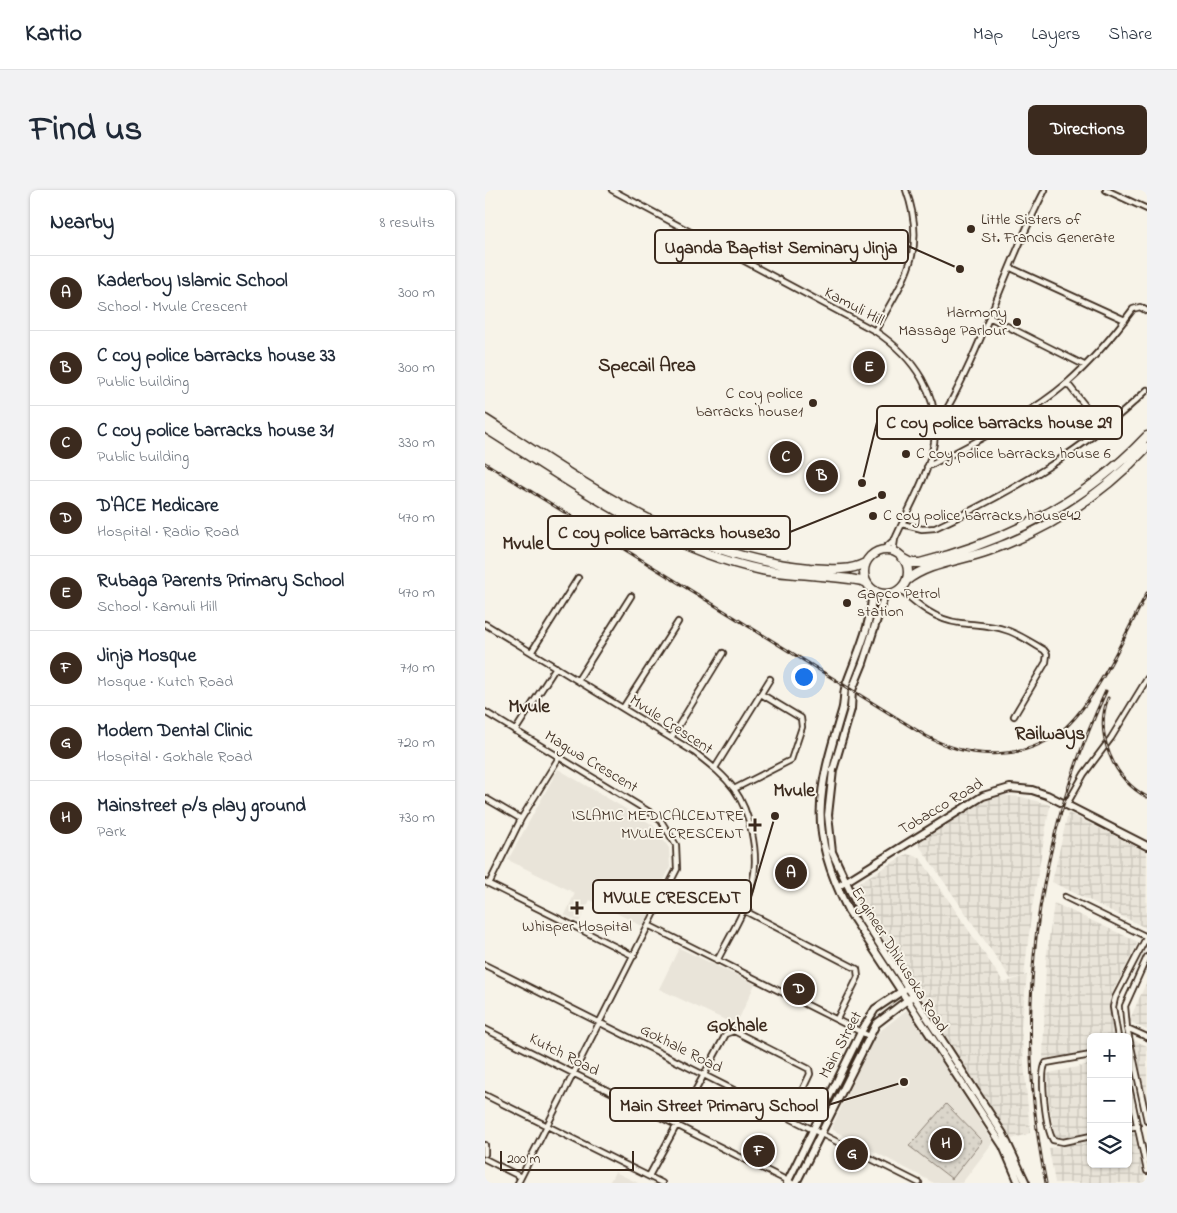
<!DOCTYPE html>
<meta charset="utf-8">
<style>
body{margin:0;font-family:"Indie Flower",sans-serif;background:#f2f2f3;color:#1f2937}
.controls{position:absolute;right:15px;bottom:15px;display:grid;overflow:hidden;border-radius:8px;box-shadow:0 1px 4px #0004}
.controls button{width:45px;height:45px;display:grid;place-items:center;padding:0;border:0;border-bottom:1px solid #e0e1e3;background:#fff;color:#1f2937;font:25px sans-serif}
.scale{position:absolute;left:15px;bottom:12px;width:134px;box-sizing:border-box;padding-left:5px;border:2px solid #3b2a1e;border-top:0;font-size:14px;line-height:18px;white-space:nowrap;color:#3b2a1e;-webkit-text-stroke:4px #f7f3e8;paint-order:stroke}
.you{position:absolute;left:318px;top:486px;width:18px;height:18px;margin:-12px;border:4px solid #fff;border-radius:50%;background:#1a73e8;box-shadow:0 0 0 8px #1a73e833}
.badge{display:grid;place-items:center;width:32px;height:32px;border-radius:50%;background:#3b2a1e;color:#fff;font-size:16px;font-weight:700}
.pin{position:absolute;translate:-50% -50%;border:2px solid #fff;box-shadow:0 1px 5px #0006}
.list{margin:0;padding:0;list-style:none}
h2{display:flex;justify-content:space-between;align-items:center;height:65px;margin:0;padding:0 20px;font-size:21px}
h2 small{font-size:16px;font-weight:400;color:#747a83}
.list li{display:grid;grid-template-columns:32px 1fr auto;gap:15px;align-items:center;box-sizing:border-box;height:75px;padding:0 20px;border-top:1px solid #e0e1e3}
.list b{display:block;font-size:19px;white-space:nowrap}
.list p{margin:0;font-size:16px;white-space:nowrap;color:#747a83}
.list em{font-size:16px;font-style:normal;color:#747a83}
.icon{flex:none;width:28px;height:28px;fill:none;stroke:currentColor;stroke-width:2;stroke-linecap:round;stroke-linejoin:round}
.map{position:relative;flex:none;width:662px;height:993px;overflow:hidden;border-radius:8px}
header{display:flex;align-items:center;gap:30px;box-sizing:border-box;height:70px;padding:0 25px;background:#fff;border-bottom:1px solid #e0e1e3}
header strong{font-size:24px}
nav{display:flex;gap:28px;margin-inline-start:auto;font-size:18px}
.intro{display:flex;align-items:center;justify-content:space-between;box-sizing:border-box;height:120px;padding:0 30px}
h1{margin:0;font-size:35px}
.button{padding:12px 22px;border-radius:8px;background:#3b2a1e;color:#fff;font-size:18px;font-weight:700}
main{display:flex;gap:30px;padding:0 30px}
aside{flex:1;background:#fff;border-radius:8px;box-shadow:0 1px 4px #0004}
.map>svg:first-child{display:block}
</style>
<header>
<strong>Kartio</strong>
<nav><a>Map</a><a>Layers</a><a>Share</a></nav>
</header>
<div class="intro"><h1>Find us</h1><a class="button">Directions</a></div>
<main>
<aside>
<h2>Nearby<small>8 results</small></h2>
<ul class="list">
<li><span class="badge">A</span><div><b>Kaderboy Islamic School</b><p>School · Mvule Crescent</p></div><em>300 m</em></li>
<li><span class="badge">B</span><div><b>C coy police barracks house 33</b><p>Public building</p></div><em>300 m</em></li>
<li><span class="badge">C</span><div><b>C coy police barracks house 31</b><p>Public building</p></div><em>330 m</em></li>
<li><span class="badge">D</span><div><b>D'ACE Medicare</b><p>Hospital · Radio Road</p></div><em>470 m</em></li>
<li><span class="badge">E</span><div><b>Rubaga Parents Primary School</b><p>School · Kamuli Hill</p></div><em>470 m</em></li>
<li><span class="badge">F</span><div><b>Jinja Mosque</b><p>Mosque · Kutch Road</p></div><em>710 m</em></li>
<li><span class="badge">G</span><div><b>Modern Dental Clinic</b><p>Hospital · Gokhale Road</p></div><em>720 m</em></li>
<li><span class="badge">H</span><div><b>Mainstreet p/s play ground</b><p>Park</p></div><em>730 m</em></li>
</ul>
</aside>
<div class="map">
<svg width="662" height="993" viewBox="0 0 662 993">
<defs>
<pattern id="industrial-grid" width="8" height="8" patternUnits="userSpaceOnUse" patternTransform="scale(1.25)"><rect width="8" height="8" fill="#e9e4d9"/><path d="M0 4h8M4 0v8" fill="none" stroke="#c9c4ba"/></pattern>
<pattern id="grass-dots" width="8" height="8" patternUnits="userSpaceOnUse" patternTransform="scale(1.25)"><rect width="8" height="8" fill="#dbd6cb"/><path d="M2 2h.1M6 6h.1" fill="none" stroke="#bdb8ae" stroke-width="1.8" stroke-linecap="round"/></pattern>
</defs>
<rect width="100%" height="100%" fill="#f7f3e8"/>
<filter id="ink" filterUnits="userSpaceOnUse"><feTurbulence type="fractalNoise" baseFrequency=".02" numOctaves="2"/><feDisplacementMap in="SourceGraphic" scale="10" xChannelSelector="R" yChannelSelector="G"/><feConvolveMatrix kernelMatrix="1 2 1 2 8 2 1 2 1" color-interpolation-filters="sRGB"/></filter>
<g filter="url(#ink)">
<path fill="#e9e4d9" d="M73 579 168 635 184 658 185 677 159 737 105 710 94 732 80 725 90 703 23 670Z
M194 758 270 794 251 835 174 799Z
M423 819 508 952 477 993H449L346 939 390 845Z
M130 982 153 993H124Z"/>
<path fill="url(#industrial-grid)" d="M511 605 537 607 565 615 547 717 539 786 526 789 431 651Z
M583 623 662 662 661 738 567 692Z
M422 664 435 668 519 793 542 785 536 837 545 943 527 949 369 704 371 694Z
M569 713 653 752 624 809 630 847H606V863L558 868 561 770Z
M662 791V840L644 831Z
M649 850 662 856V915Z
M606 874V943L570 950 560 884Z
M649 941 661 993H570L564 958 606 950V974H643V942Z"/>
<path fill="url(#grass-dots)" stroke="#8b8074" d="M461 914 497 951 467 989 424 956Z"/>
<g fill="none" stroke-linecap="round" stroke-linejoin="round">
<g stroke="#3b2a1e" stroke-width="8">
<path id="street" d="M127 0 390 141C428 166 457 206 449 253 443 287 423 319 410 349
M621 0 662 19
M526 78 640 130
M504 127 599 175
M390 141C419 89 443 61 421 0
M582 193 618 238
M450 239C497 164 519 77 560 0
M442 277C486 254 544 226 582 193 607 171 628 146 648 119L655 117 662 121
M417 334 437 339 450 338C527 302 601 259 662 200
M397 361 410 349 408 362
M415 399C433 415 450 430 475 433 491 435 506 435 521 440 534 444 547 453 559 460L562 464 561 472 529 526
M0 434 209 562C223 573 238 584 249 599 265 621 274 663 268 690 263 719 245 745 232 771
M47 461 93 388
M93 490 146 406
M138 518 193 432
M0 522 166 623 176 631 191 655 192 679 33 993
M30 541 71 477
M186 548 238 463
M230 578 285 489
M249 599 306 570 317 537 316 528 276 504
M0 608 36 629
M582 614 599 584 626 548 662 489
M0 692 149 766
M4 694 36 629 73 569
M580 707 662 747
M258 720 372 779 373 787 352 829
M165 736 384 846
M662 767 640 816 642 838 662 931
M0 775 434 993
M642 838 662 847
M0 839 307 993
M633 847 628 817 630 808 662 746
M606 865 561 873C554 883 561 939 568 950L578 952 606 946
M643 892 662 981
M0 905 177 993
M643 938 653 936
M0 955V964
M0 969 36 987
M164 986 241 844 249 841 324 879 325 884 304 928"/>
</g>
<g stroke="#3b2a1e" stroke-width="10">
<path id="secondary" d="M387 400C388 433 372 464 361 495 358 503 360 512 357 521 332 604 323 639 363 720L518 956 534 993
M400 404 378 473 367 500 366 519 348 580 343 625 347 662 379 730 518 944 541 993
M357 694 498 606 525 598 547 600 562 605 662 656
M302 993 376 842 390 819 420 799
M311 993 391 834 425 808"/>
</g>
<g stroke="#3b2a1e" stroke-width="11">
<path id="highway" d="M0 229C102 294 200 368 325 378 343 379 363 382 380 373
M0 238C88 293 174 358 277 380 296 384 373 387 382 393
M379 382a22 22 0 1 1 44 0a22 22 0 1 1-44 0Z
M416 367 427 373H435C522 351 600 312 662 246
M421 391C443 373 475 371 503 361 563 340 618 304 662 257"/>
</g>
<use href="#street" stroke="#f7f3e8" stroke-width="4.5"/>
<use href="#secondary" stroke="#f7f3e8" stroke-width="6"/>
<use href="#highway" stroke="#f7f3e8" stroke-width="8"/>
<g stroke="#3b2a1e" stroke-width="3">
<path id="rail" d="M0 273 441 546C485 570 542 572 581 537 611 510 642 441 662 403
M623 508C609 544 628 589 662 607
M561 993C527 827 550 654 621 501"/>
</g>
<use href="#rail" stroke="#f7f3e8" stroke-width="1" stroke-dasharray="4" stroke-linecap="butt"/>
</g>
</g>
<g fill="#3b2a1e" stroke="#f7f3e8" stroke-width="2">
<circle cx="486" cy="39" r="5"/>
<circle cx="532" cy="132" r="5"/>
<circle cx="328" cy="213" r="5"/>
<circle cx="421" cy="264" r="5"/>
<circle cx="388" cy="326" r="5"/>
<circle cx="362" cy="413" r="5"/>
<path d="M267.5 627.5h5v5h5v5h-5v5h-5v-5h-5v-5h5z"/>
<path d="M89.5 710.5h5v5h5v5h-5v5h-5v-5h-5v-5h5z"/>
</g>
<g text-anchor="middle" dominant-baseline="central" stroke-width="4" stroke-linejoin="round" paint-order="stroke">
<g font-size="16" fill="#3b2a1e" stroke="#f7f3e8" text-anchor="start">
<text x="496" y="30">Little Sisters of<tspan x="496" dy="18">St. Francis Generate</tspan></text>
<text x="522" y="123" text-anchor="end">Harmony<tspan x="522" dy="18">Massage Parlour</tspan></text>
<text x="318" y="204" text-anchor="end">C coy police<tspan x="318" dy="18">barracks house1</tspan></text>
<text x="431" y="264">C coy police barracks house 6</text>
<text x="398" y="326">C coy police barracks house42</text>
<text x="372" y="404">Gapco Petrol<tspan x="372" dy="18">station</tspan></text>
<text x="259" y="626" text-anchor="end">ISLAMIC MEDICALCENTRE<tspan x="259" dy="18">MVULE CRESCENT</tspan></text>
<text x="92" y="737" text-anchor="middle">Whisper Hospital</text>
</g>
<g font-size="16" fill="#3b2a1e" stroke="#f7f3e8">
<text transform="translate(369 117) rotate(28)">Kamuli Hill</text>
<text transform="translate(186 535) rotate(33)">Mvule Crescent</text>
<text transform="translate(106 572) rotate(31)">Magwa Crescent</text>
<text transform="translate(456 617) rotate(-31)">Tobacco Road</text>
<text transform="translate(414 770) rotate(58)">Engineer Dhikusoka Road</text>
<text transform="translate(356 855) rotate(-62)">Main Street</text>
<text transform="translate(196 859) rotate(27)">Gokhale Road</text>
<text transform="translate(79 865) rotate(27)">Kutch Road</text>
</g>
<g font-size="19" font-weight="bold" fill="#3b2a1e" stroke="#f7f3e8">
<text x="162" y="176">Specail Area</text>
<text x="38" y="354">Mvule</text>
<text x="44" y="517">Mvule</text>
<text x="565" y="544">Railways</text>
<text x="309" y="601">Mvule</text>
<text x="252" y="836">Gokhale</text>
</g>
</g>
<path fill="none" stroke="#3b2a1e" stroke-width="2" d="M475 79L423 56M377 293L392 232M397 305L305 342M290 626L266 707M419 892L343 915"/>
<g fill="#3b2a1e" stroke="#f7f3e8" stroke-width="2">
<circle cx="475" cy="79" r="5"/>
<circle cx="377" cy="293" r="5"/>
<circle cx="397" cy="305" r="5"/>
<circle cx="290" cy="626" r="5"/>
<circle cx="419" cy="892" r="5"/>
</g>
<g fill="#f7f3e8" stroke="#3b2a1e" stroke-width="2">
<rect x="170" y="40" width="253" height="33" rx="5"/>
<rect x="392" y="216" width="245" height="33" rx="5"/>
<rect x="63" y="326" width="242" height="33" rx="5"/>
<rect x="108" y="690" width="158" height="33" rx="5"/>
<rect x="125" y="898" width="218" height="33" rx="5"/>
</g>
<g font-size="18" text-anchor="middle" font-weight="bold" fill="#3b2a1e">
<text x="296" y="63">Uganda Baptist Seminary Jinja</text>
<text x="514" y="238">C coy police barracks house 29</text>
<text x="184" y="348">C coy police barracks house30</text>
<text x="187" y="713">MVULE CRESCENT</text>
<text x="234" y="921">Main Street Primary School</text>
</g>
</svg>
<div class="controls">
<button>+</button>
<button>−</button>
<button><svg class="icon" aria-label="layers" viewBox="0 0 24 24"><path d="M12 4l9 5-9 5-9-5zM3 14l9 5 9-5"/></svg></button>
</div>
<div class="scale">200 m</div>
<div class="you"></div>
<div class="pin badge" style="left:306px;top:683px">A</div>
<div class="pin badge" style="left:337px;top:286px">B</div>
<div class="pin badge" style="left:301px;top:267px">C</div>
<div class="pin badge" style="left:314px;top:799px">D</div>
<div class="pin badge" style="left:384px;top:177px">E</div>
<div class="pin badge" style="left:274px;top:961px">F</div>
<div class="pin badge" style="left:367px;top:964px">G</div>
<div class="pin badge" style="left:461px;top:954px">H</div>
</div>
</main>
